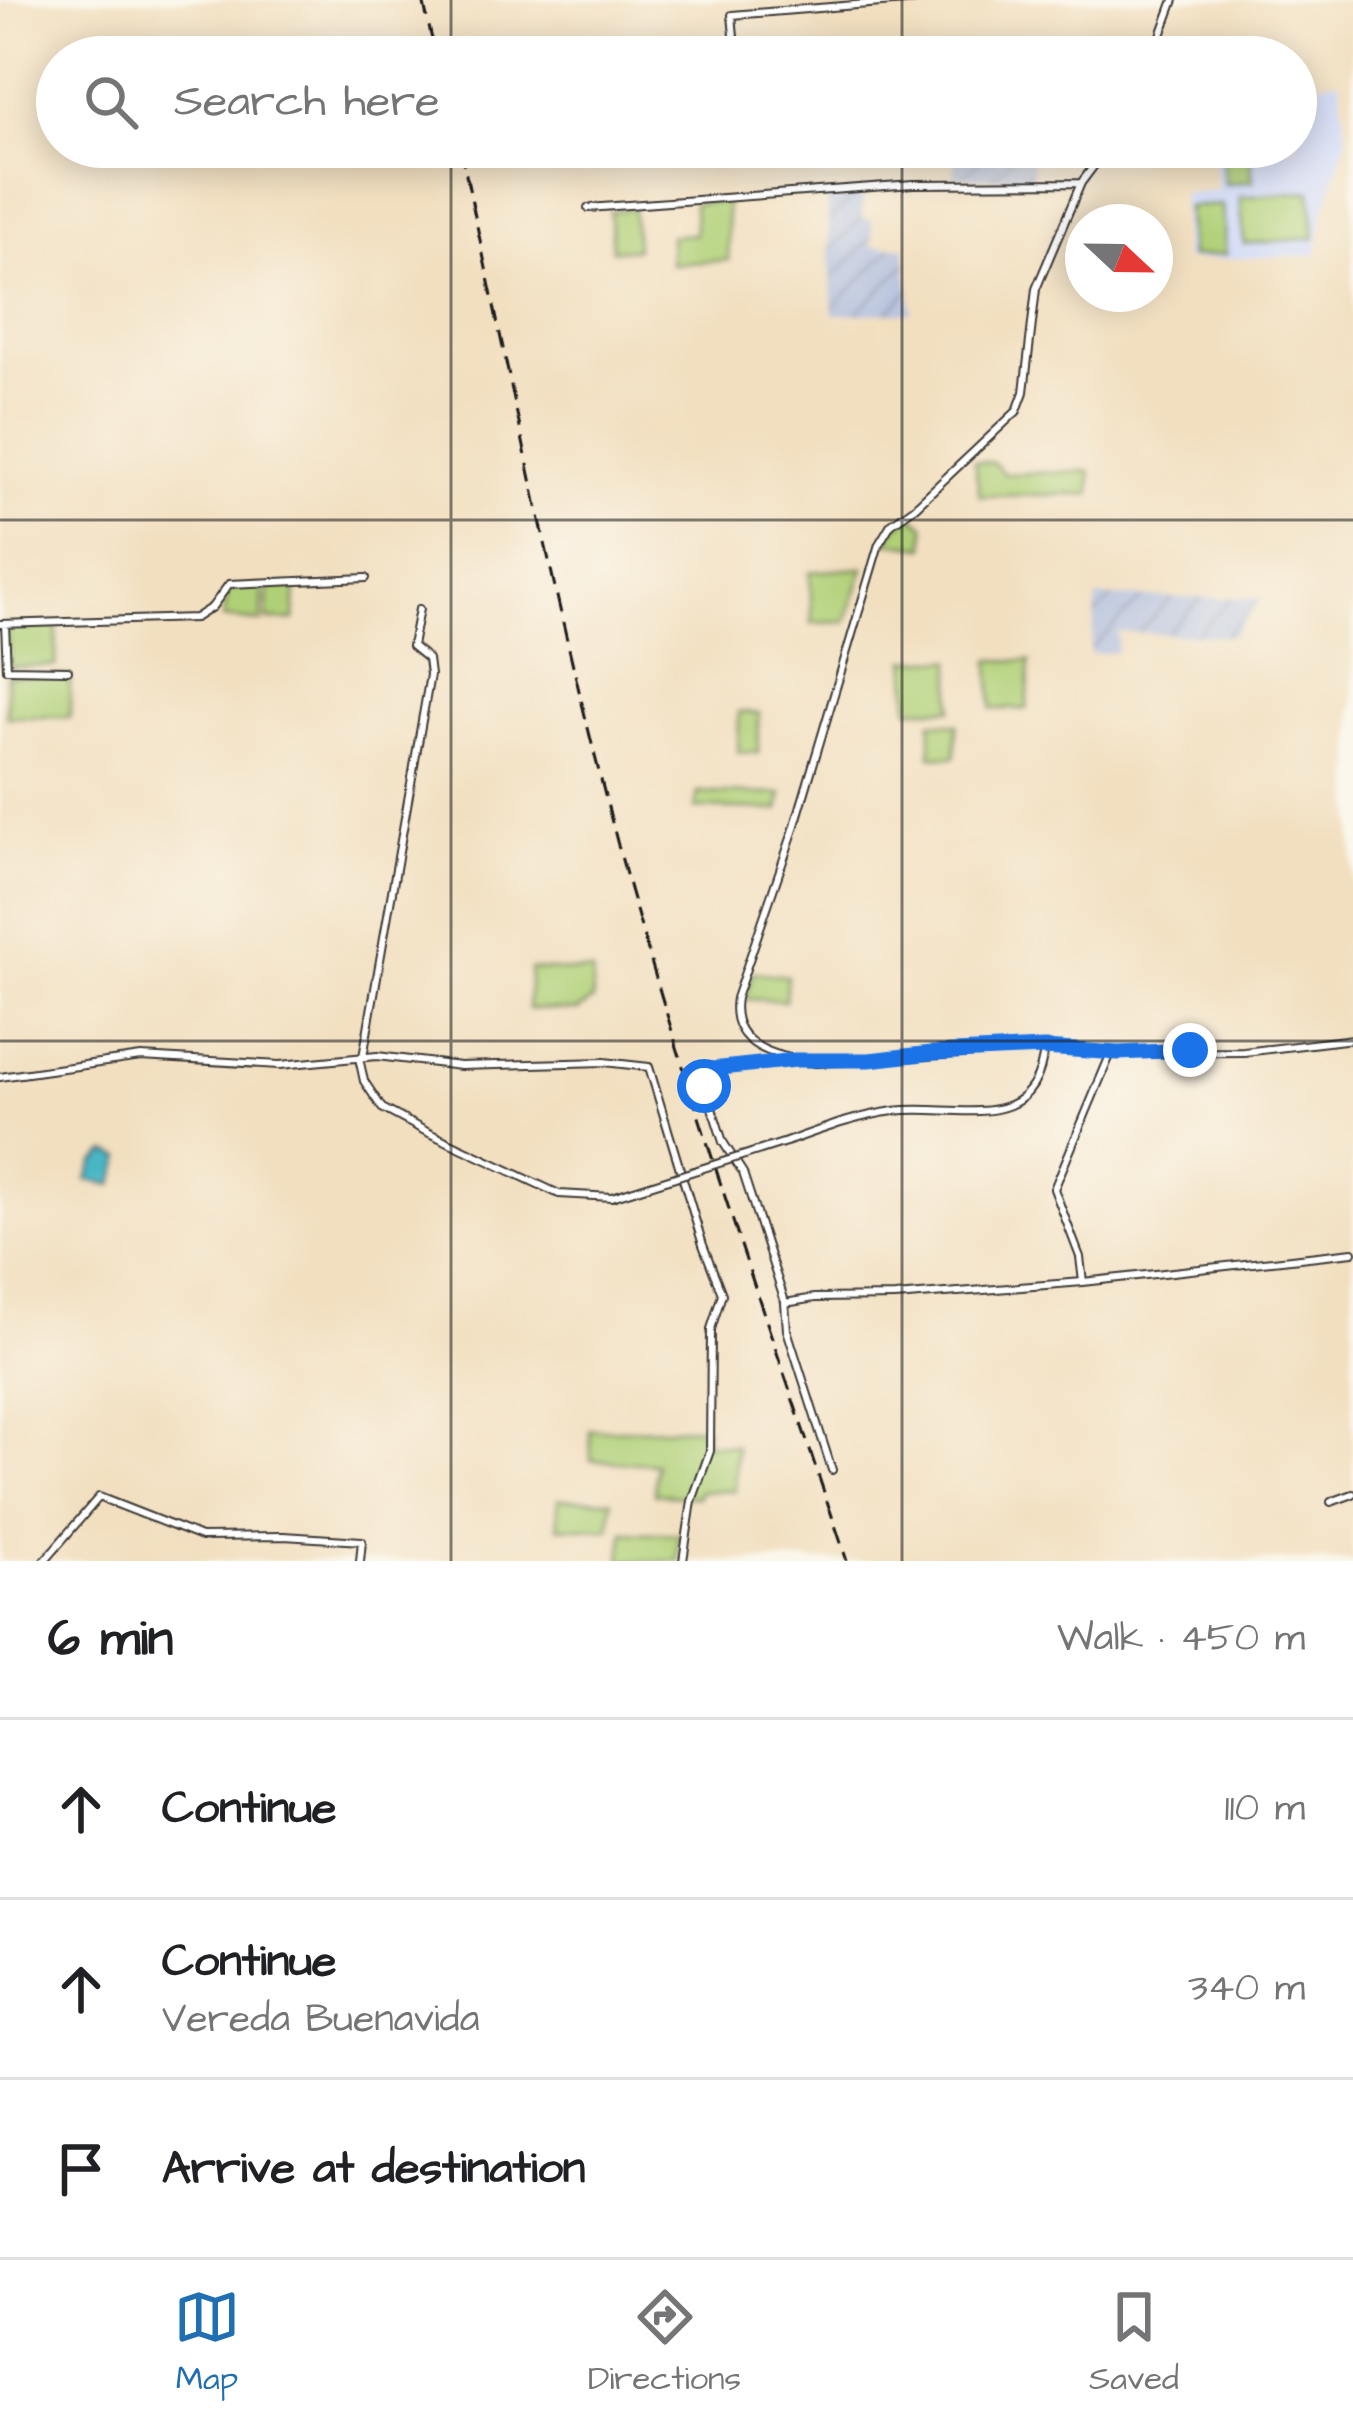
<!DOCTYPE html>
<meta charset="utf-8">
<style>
body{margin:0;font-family:"Architects Daughter",sans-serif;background:#f2f2f2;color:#202124}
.compass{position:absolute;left:1065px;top:204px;width:108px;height:108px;border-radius:50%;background:#fff;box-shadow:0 6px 30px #0003;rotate:112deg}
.stop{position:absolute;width:36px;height:36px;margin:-27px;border:9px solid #1a73e8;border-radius:50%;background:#fff}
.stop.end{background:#1a73e8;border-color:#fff;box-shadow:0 3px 12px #0008}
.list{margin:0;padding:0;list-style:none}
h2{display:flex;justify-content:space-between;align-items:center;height:156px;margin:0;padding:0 48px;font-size:51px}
h2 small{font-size:39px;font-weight:400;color:#757577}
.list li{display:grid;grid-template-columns:78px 1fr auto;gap:36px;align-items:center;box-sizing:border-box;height:180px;padding:0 48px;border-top:3px solid #e0e0e0}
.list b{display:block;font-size:45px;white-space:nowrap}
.list p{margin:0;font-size:39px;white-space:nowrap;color:#757577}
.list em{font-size:39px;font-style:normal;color:#757577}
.icon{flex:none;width:66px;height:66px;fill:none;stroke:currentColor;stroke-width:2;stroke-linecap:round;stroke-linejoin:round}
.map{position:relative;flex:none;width:1353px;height:1561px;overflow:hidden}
.search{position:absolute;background:#fff;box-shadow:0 6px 30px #0003;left:36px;right:36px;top:36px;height:132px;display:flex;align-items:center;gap:30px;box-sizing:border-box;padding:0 42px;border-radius:66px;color:#757577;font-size:45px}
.sheet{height:696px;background:#fff}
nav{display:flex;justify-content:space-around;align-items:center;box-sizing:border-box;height:168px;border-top:3px solid #e0e0e0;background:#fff;font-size:33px;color:#757577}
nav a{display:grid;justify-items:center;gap:6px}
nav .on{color:#1f6fb2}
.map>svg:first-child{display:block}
</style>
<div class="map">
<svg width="1353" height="1561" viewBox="0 0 1353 1561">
<defs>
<pattern id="industrial-furrows" width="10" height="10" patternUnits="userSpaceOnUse" patternTransform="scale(3)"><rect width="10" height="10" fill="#bac4de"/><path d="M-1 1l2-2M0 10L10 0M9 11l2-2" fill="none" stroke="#9fa8be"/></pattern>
<pattern id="water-ripples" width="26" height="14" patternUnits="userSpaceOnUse" patternTransform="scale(3)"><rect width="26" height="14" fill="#49b6c4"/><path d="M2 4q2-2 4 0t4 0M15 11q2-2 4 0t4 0" fill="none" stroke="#3c939e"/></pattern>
</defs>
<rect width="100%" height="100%" fill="#fbf7ec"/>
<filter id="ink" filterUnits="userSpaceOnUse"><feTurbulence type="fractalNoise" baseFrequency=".00833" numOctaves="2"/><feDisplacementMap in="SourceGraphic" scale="24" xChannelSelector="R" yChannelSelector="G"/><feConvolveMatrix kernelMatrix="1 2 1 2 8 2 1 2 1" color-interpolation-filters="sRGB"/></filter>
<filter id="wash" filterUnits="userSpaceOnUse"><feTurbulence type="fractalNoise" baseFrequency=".004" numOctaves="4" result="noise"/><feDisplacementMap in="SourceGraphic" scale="48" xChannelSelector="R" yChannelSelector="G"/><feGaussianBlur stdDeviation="2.7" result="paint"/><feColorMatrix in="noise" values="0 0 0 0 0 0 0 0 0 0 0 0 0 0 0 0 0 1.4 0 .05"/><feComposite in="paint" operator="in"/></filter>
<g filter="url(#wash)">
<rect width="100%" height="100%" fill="#f2dfc0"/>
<path fill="#d0daf9" d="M1339 80 1347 139 1325 209 1316 255 1184 260 1182 194 1218 190 1213 147H1296V86Z"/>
<path fill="url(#industrial-furrows)" d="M956 147H1032V178L954 177Z
M863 193 862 218 872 220V246L905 247 912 312 833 314 827 194Z
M1097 597 1262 598 1232 636 1118 632 1117 652 1090 654Z"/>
<path fill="#b0d077" stroke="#66764a" stroke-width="3" d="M1221 147H1249L1253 181 1225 184Z
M1311 191 1315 238 1244 244 1240 197Z
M726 201 729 260 671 264 670 236 695 234 694 203Z
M1222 205 1226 254 1190 257 1187 207Z
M633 209 636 249 612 250 610 211Z
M974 461 994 463 1004 474 1090 471 1091 494 980 496Z
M912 516 925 525V547L887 542 897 526Z
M864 568 846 622 812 623 810 572Z
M263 587 262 622 223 618 229 588Z
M269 587H296L294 620H267Z
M57 626 56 666 9 667 7 627Z
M907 660H952V709H909Z
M990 660 1030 661 1027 709H992Z
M7 676H70V717H7Z
M739 712 759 713 758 753 738 752Z
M931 722 957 724 955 757 931 756Z
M698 793 782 794 779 810 695 808Z
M530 969 592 972 593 1000 578 1011 528 1009Z
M754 972 787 976 785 1001 745 999Z
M705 1427 706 1443 736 1446 735 1491H699L698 1497 654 1494 656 1464 591 1460 590 1430Z
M558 1499 612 1500 610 1529 558 1527Z
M624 1532 679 1534 678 1561H621Z"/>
<path fill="url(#water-ripples)" stroke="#326970" stroke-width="3" d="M107 1152 122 1157 113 1185 87 1180 95 1162Z"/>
</g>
<g filter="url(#ink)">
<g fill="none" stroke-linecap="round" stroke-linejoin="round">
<g stroke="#3c3935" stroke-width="10">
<path id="street" d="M736 57 732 15 918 0
M1153 57 1174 0
M1108 147 1081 183 1036 289 1024 392 1017 411 915 507 891 524 879 544 793 832 736 998C728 1046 776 1057 816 1063L1044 1048 1118 1053 1244 1052 1353 1039
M588 208 913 184 1081 183
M0 624 195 618 212 607 229 584 366 578
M5 624 7 669 68 670
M1111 1053 1054 1189 1080 1257 1083 1282 1353 1252
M363 1057 430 675 428 659 412 646 419 609
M359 1058 364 1081 382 1108 427 1132 559 1194 612 1197 634 1190
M0 1077 141 1057 280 1065 377 1056 460 1066 604 1062 649 1067 703 1245 722 1294 711 1329 710 1451 692 1501 683 1561
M786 1142C822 1129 856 1116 894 1111 955 1103 1036 1138 1044 1048
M785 1302 743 1173 723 1142 703 1080 707 1071 712 1069 793 1061
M832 1470 787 1330 785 1303 815 1298 895 1297 1083 1282
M1331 1502 1353 1494
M44 1561 99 1497 201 1537 284 1536 362 1541 360 1561"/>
</g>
<use href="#street" stroke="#fff" stroke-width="6"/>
<path stroke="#1c1c1c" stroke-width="3" stroke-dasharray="18 9" stroke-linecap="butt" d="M423 0 436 57
M460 147C514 395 562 644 630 889 694 1116 773 1338 847 1561"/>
<g stroke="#3c3935" stroke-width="10" stroke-linecap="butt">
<path id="street-bridge" d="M634 1190 786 1142"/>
</g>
<use href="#street-bridge" stroke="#fff" stroke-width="6"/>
</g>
</g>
<g fill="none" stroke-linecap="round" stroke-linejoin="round" filter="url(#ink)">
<path stroke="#1a73e8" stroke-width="15" d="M704 1086V1074L712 1069 796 1060H869L932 1053 1044 1048 1118 1053 1190 1050"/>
</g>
<path fill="none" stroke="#1c1c1c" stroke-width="3" stroke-opacity="0.55" d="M451 0V57M902 0V57M451 147V1561M902 147V1561M0 520H1353M0 1041H1353"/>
</svg>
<svg class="compass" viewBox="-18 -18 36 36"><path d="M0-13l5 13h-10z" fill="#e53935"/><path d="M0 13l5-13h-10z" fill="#757577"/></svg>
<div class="stop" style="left:704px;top:1086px"></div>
<div class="stop end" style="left:1190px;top:1050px"></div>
<div class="search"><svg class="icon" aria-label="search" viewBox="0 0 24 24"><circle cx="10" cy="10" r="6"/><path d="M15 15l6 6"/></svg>Search here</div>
</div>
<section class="sheet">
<h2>6 min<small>Walk · 450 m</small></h2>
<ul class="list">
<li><svg class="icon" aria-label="ahead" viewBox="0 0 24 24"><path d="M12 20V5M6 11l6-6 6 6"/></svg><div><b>Continue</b></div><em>110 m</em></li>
<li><svg class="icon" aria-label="ahead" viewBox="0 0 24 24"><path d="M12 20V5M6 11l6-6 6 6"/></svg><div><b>Continue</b><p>Vereda Buenavida</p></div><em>340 m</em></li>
<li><svg class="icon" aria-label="arrive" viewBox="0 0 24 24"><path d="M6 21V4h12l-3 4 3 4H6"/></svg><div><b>Arrive at destination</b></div></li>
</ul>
</section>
<nav>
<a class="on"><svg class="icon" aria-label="map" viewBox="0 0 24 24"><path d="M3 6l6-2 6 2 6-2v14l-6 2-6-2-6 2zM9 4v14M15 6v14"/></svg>Map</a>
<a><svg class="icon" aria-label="directions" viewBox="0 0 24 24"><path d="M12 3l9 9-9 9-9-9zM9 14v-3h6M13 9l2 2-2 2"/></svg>Directions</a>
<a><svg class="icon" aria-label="saved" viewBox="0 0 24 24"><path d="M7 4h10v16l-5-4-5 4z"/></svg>Saved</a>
</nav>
